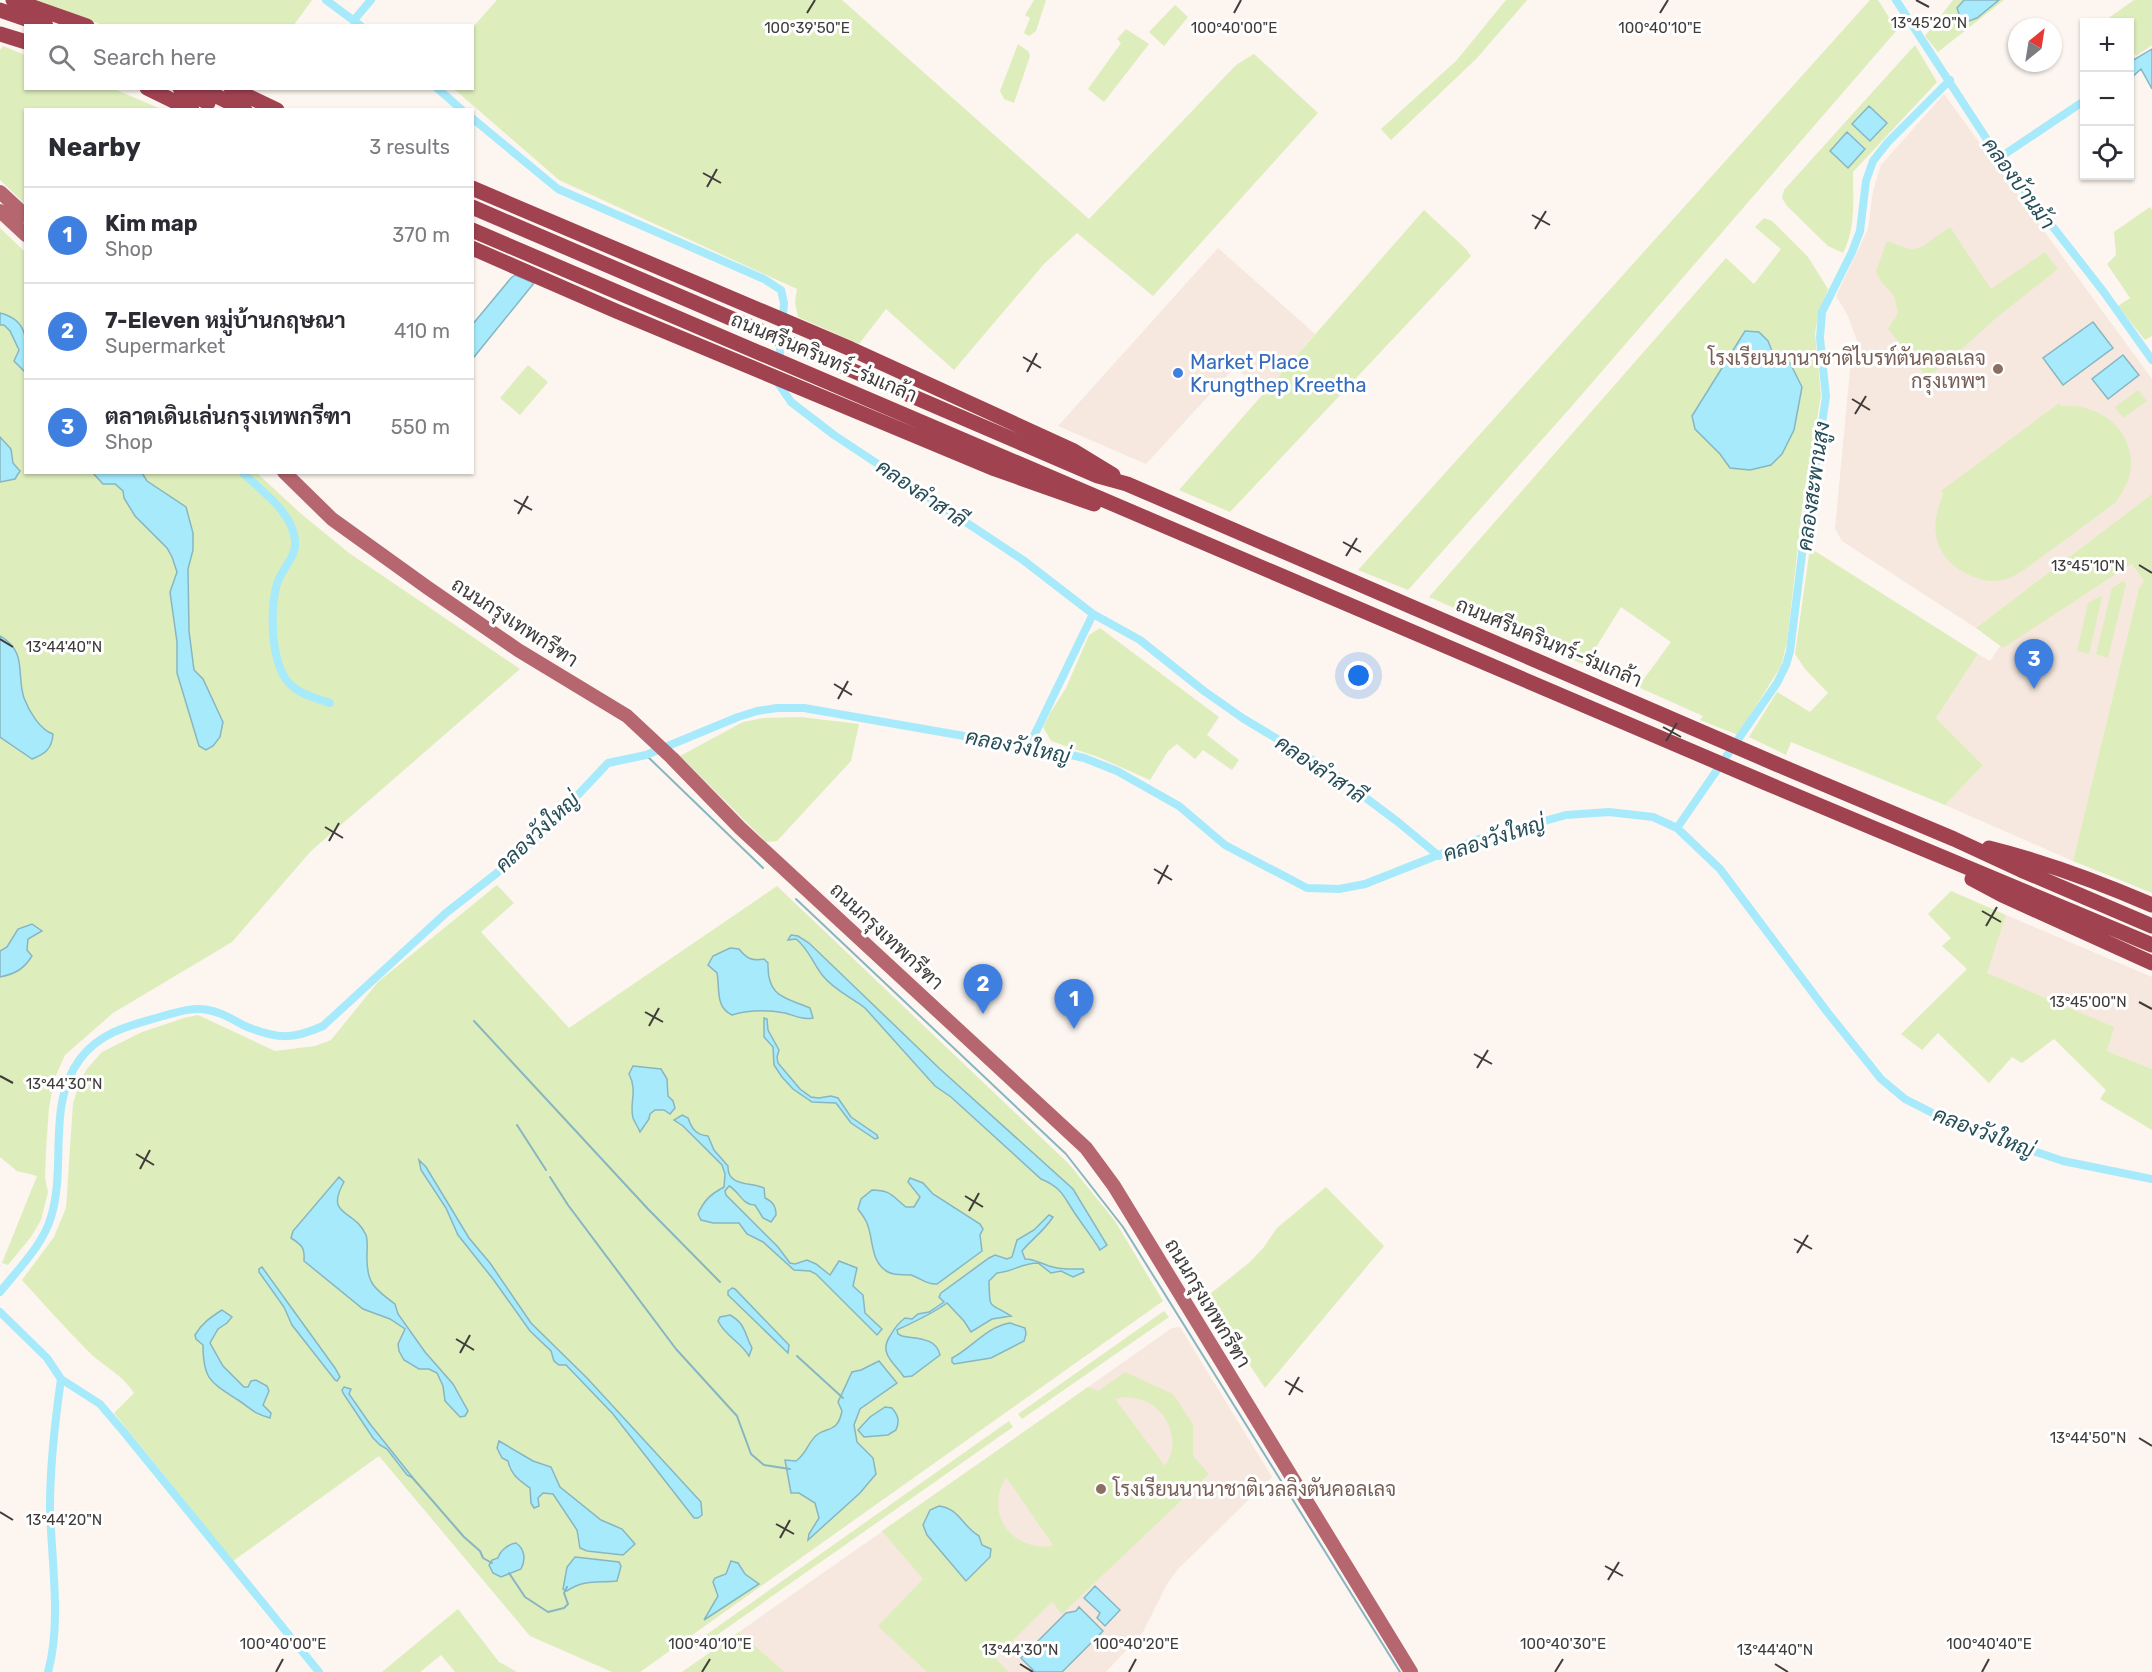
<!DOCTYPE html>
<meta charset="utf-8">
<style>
body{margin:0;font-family:Rubik,Sarabun,sans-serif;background:#f7f7f7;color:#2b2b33}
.controls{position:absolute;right:18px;top:18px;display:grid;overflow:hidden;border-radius:0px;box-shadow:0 2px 4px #0004}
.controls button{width:54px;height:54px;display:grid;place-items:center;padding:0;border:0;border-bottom:2px solid #e1e1e2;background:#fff;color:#2b2b33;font:30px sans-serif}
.compass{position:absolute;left:2008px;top:18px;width:54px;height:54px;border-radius:50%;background:#fff;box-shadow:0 2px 4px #0004;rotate:30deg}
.you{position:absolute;left:1359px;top:676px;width:21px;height:21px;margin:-15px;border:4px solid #fff;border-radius:50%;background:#1a73e8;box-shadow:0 0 0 9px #1a73e833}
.badge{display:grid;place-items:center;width:39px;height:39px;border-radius:50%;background:#922f97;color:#fff;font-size:20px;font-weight:700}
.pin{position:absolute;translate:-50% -50px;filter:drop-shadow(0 2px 3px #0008)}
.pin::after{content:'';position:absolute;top:32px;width:21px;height:18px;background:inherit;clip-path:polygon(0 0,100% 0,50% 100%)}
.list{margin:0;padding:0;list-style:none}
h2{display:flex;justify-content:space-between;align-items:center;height:78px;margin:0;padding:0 24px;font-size:26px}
h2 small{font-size:20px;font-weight:400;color:#7c7c81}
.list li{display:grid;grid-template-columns:39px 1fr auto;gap:18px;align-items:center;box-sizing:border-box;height:96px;padding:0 24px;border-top:2px solid #e1e1e2}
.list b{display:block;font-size:22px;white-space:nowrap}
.list p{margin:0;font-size:20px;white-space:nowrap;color:#7c7c81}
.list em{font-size:20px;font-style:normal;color:#7c7c81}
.icon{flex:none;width:33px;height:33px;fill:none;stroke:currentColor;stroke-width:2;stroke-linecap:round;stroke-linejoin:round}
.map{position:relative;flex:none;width:2152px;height:1672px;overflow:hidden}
.search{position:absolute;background:#fff;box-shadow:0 2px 4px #0004;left:24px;top:24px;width:450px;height:66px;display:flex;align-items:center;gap:15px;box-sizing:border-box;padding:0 21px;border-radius:0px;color:#7c7c81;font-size:22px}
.panel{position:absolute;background:#fff;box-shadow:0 2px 4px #0004;left:24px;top:108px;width:450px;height:366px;border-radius:0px}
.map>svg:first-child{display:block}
</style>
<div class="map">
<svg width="2152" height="1672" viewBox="0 0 2152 1672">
<rect width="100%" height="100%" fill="#fcf5f0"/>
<path fill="#f6e8de" d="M1944 94 2152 379V494L1976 628 1842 541 1835 529 1851 360 1859 346 1847 314 1836 296 1868 229 1873 191 1881 165Z
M1218 248 1315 334 1266 390 1234 368 1146 464 1058 426Z
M2133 564 2144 581 2139 588 2073 861 1945 805 1983 765 1936 718 1978 654 1990 661 2001 645 2003 647Z
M2006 915 2152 977V1069L2107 1051 2113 1027 1986 973Z
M1180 1327 1272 1477 1178 1569 1167 1584 1143 1632 1106 1672H785L739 1632 1172 1328Z"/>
<path fill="#deedbc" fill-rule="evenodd" d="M28 0H312L293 26 103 25Z
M497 0H842L1089 219 1236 65 1254 54 1318 113 1153 296 1077 233 1044 264 954 370 886 309 859 344 798 317 795 302 797 289 559 180 454 89 472 88 473 27Z
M1034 0H1046L1036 31 1029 36 1024 33 1030 18 1025 15Z
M1506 0H1527L1477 58 1391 140 1381 129 1456 61Z
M1870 0H1878L1897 30 1571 407 1408 590 1358 570Z
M1953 0H2004L1938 52 1925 36Z
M2134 0H2152V45L2136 56 2130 47V22H2103Z
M1175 5 1188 17 1164 46 1149 32Z
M1126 29 1149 44 1104 102 1088 89 1121 43 1117 39Z
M1018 44 1028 51 1030 56 1014 103 1004 99 1000 91Z
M1915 45 1937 82 1853 172C1853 199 1856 228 1843 253L1828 246 1787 206 1782 198 1784 190Z
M3 46 25 55 26 88 114 89 161 109 26 110 25 204 0 180V50Z
M2150 207 2152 210V336L2145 340 2118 306 2130 298 2107 264 2116 255 2114 232Z
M1424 210 1466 249 1471 256 1230 512 1179 490Z
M1764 218 1772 221 1808 257 1828 289 1818 316 1815 333 1821 396 1804 493 1787 642 1781 666 1738 735 1700 720 1703 716 1638 687 1671 642 1621 607 1585 665 1429 597 1726 258 1754 284 1781 249 1755 227ZM1745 332 1768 341 1772 351 1731 468 1720 454 1695 429 1692 416Z
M1950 227 1991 289 2045 252 2058 269 1996 318 1951 359 1927 377 1888 329 1898 313 1894 296 1880 280 1876 271 1887 241 1912 250 1923 246Z
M0 228 25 252 26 472 257 473 299 512 349 553 520 669 311 851 232 942 113 1013 65 1055 54 1080 49 1108 46 1150 45 1178 48 1192 41 1220 31 1237 8 1265 2 1263 37 1176 17 1171 0 1157Z
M528 365 548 382 520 415 500 398Z
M2138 390 2147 401 2123 418 2115 407Z
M2059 403 2061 406C2100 403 2137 431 2130 473 2128 484 2121 494 2115 503L2021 572C2012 577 2004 581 1994 581 1971 581 1942 563 1937 540 1933 524 1937 509 1943 494L1941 491Z
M2152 494V893L2073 861 2139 588 2144 581 2132 564 2003 648 1976 628Z
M1810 548 1978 654 1936 718 1983 765 1945 805 1791 742 1786 755 1749 737 1777 692 1810 712 1828 693 1805 669 1795 654Z
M2123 581 2126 584 2108 658 2096 654 2112 588Z
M2101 596 2102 597 2089 654 2077 651 2088 603Z
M1100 628 1219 717 1207 735 1239 760 1232 770 1203 750 1195 759 1177 744 1168 751 1150 780 1098 757 1051 741 1043 727 1050 713 1066 688 1089 635Z
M801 717 859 724 851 761 777 841 766 842 680 756 743 722 764 718Z
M497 885 514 903 481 932 569 1028 777 886 1069 1164 1115 1221 1163 1301 640 1672H612L530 1636 379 1456 233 1561 114 1413 134 1393C121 1373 105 1368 89 1352 66 1329 44 1304 22 1280L54 1237 66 1208 73 1103 79 1085 86 1070 102 1052 142 1032 184 1018 198 1015 275 1051 315 1046 331 1040 378 982Z
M1951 891 2006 915 1987 973 2114 1027 2107 1051 2152 1069V1130L2100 1099 2106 1090 2054 1039 2022 1063 2012 1057 1989 1083 1938 1033 1922 1050 1901 1034 1967 969 1942 946 1951 938 1928 914Z
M1326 1187 1384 1246 1265 1388 1205 1298 1250 1262 1264 1247 1277 1228Z
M1164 1311 1169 1317 1022 1419 1018 1414Z
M1125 1372 1173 1394 1193 1424V1456L1209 1474 1062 1614 1052 1602 995 1658 1009 1672H927L878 1626 923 1579 882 1531 1088 1387 1098 1391ZM1126 1397C1134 1398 1142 1399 1149 1403 1165 1411 1177 1435 1171 1453 1170 1457 1167 1462 1165 1466L1115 1399ZM1006 1477 1053 1545 1052 1546C1011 1551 984 1514 1006 1477Z
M1009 1421 1013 1427 697 1649 693 1644Z
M458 1609 499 1662 517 1672H455L441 1655 420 1672H382Z
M739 1632 785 1672H682Z"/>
<path fill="#a6eafb" stroke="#87b6c1" stroke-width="1.5" d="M1964 0H1999L1977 18 1969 21 1959 14 1957 8Z
M2152 49V89L2141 69 2130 79V62Z
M1869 106 1887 123 1870 141 1852 124Z
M1847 132 1865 149 1848 168 1830 151Z
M515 275 534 283 474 357 473 355 472 325 511 278Z
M0 313C32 321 26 346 25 372L14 361 19 350 10 331 4 325H0Z
M2093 322 2113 348 2063 385 2043 358Z
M1745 331 1759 332 1768 341 1772 351 1790 363 1802 387 1794 430 1782 454 1771 465 1750 470 1730 468 1720 454 1695 429 1692 416Z
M2123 355 2139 375 2108 399 2092 379Z
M0 437 11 449 13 463 20 471 15 479 0 482Z
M93 473H142L147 481 186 507 193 533V550L188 569 189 631 194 670 203 679 223 722 220 737 213 746 206 750 199 746 177 673V642L170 592 177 572 172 557 167 548 135 516 124 498 123 491 115 484H103Z
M0 636C28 652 16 674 24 698 29 711 40 730 53 734 52 749 45 754 32 759L0 737Z
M32 924 42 931 28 939 27 950 32 956C24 969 15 974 0 977V951L7 947 18 929Z
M791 935 798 936 809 943 940 1069 1073 1189 1107 1245 1100 1250C1093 1238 1084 1227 1076 1215 1064 1198 1063 1188 1041 1179L951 1097 935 1086 865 1008C851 997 834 990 823 976 813 964 809 949 796 939L788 940Z
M730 948 739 949C747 959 752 961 764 959L768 963C767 997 784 997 810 1008L813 1018C802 1020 796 1016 785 1013 768 1010 749 1010 732 1015 715 1007 720 989 717 973L708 965 713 956Z
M764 1018 767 1019 768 1030 779 1050 777 1057 778 1063 800 1089 811 1097 819 1098 831 1096 838 1098 851 1117 877 1135 878 1138 875 1139 851 1123 836 1103 812 1102 793 1089 782 1077 774 1065 773 1047 764 1037Z
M633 1066 661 1069 667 1079 668 1096 673 1101 675 1108 670 1114 664 1110H655L650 1114 649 1119 640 1132C638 1127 635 1123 633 1118 629 1104 638 1091 629 1074Z
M682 1115 688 1118C692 1129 696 1135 708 1136L714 1150 728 1166C727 1187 752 1182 764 1188L765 1198C773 1202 776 1206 776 1215L771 1222 763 1218 755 1205C742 1205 739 1191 729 1186L725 1191 726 1195 778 1247 790 1263 795 1264 807 1260 816 1264 830 1275 839 1261 857 1268 853 1286 863 1295 865 1313 882 1329 877 1335 816 1274 810 1271 794 1270 763 1242 747 1234 739 1223H713L701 1220 698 1214C704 1200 711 1194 724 1187L725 1174 722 1165 683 1126 674 1120Z
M419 1160 426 1167 469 1238 490 1263 531 1323 587 1378 701 1502 702 1515 698 1518H694L613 1414 566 1365H559L554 1361 551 1351 530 1331 493 1279 458 1235 446 1208 421 1170Z
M339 1177 344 1182C324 1217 355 1209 366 1235 368 1241 367 1248 367 1254 366 1282 373 1288 395 1304L398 1314 425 1352 453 1384 468 1411 465 1416 460 1417 445 1401 443 1386 437 1373 429 1369H419L404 1360 399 1351 398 1344 405 1329 390 1319 363 1309 304 1261C305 1248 302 1245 291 1238L293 1231Z
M910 1178 923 1183 933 1194 980 1224 983 1229 980 1235 982 1251 937 1284C926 1285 921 1278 911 1275 903 1274 895 1276 888 1272 869 1262 874 1236 866 1221 864 1217 861 1213 858 1209L861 1199 872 1190C891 1190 892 1196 906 1207H914L920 1197 908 1182Z
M1049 1215 1053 1217C1044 1231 1032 1239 1022 1251L1025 1259C1036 1259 1043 1265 1053 1267 1063 1270 1073 1269 1083 1269L1084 1272 1073 1277 1061 1271 1051 1273 1038 1263C1022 1263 1012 1272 997 1273L989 1281C990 1312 988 1301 1011 1316L992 1319 971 1332 964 1321 947 1303C932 1314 914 1322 897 1330L898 1334 902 1336C917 1339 936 1337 940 1355L912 1376 904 1377C895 1363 878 1354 890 1336 894 1329 898 1323 905 1318L912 1319 918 1314 929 1312 944 1302 939 1297 941 1293 989 1258 995 1255 1007 1259 1012 1257 1017 1240 1034 1230Z
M262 1267 335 1368 340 1377 337 1381 335 1380 292 1325 284 1307 259 1272V1269Z
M732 1288 735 1289 789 1345 788 1353 728 1295V1291Z
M222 1310 232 1317 227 1323 218 1329 210 1343 223 1366 244 1387H248L251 1381 256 1380 267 1386 269 1391 263 1405 271 1413 270 1418C252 1413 252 1409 238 1400 210 1382 203 1379 203 1345L196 1339 195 1335C202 1323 211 1317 222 1310Z
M730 1315C746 1324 744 1333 752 1348L749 1356C740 1341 726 1337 718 1321L720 1317Z
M1010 1323 1025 1328 1026 1334 1024 1341 991 1358 954 1364 952 1362V1358C973 1347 986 1327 1010 1323Z
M879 1361 897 1383 860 1409 854 1425 857 1442 873 1458 876 1474 860 1493 808 1540 809 1534 819 1518 815 1503 799 1493H791L785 1460 796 1461C808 1452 808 1441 818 1434 824 1430 831 1430 836 1425 840 1421 841 1416 842 1411L838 1402 852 1372 861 1370Z
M344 1387 351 1389 349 1394 370 1424 413 1478 407 1475 387 1449 380 1445 373 1438 343 1393 342 1390Z
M885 1407 892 1408C898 1415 900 1421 896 1430L888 1435 864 1437 858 1430 870 1417Z
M499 1441 533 1461 551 1467 560 1487 601 1520 622 1529 635 1544 623 1555 587 1551 580 1548 577 1530 553 1494 543 1493 538 1498 539 1506 534 1508 531 1503 530 1488C519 1480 511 1475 508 1461L502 1458 497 1448Z
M939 1506C960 1509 961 1525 979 1536L982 1545 991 1549 990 1557 966 1581 927 1535 923 1525 930 1510Z
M516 1543C525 1549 526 1560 521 1569L501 1577 493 1573 489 1565 492 1560 498 1558C500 1551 508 1544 516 1543Z
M575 1557 619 1562 621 1566 617 1581C599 1583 583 1579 567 1591L563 1589 567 1567Z
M731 1561 738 1563 745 1574 759 1584 704 1620 718 1596 713 1582 715 1578 726 1574Z
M1095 1586 1120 1610 1105 1626 1097 1618 1100 1613 1084 1598Z
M1079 1607 1103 1631 1062 1672H1035L1021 1658 1066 1613 1076 1611Z"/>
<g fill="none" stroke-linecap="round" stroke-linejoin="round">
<path stroke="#87b6c1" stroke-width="2" d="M646 755 763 868
M796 899 1066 1154 1123 1227 1400 1672
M474 1021 648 1209 720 1282
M517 1125 546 1170
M550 1177 568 1205 676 1349 737 1416 751 1454 764 1465 790 1469
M797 1356 843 1398
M411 1476 464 1537 480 1551 483 1558 492 1563
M509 1573 525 1597 548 1612 564 1608 568 1604 564 1593 567 1587"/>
<path stroke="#a6eafb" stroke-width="8" d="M326 0 361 26
M1896 0 1999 158 2103 291 2152 360
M354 20 371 0
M437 88 462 110
M472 118 558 189 764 279 781 290 784 303 779 364
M1999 158 2084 101
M778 380V383L791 402 834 435 1023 560 1093 614 1140 640 1204 691 1244 719 1326 768 1398 822 1439 856
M242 472C261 491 292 511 295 540 297 556 284 566 278 581 269 606 270 668 292 686 302 695 318 699 330 703
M1029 746 1093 614
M1677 828 1777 683 1786 665 1790 651 1803 546 1826 397 1820 338 1822 312 1852 252 1860 231 1866 181 1873 161 1888 142 1950 80
M0 1292C18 1269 43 1245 51 1217 67 1165 46 1105 80 1059 101 1031 132 1025 163 1016 178 1012 192 1007 208 1010 222 1012 233 1020 245 1026 277 1039 292 1040 323 1026L446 913 502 869 542 833 608 763 646 755 738 717 757 711 777 708H804L1004 743 1042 748 1084 758 1117 771 1179 806 1225 845 1307 888 1339 889 1365 884 1479 839 1566 815 1609 812 1653 817 1677 828 1720 869 1828 1013 1881 1079 1905 1099 1954 1124 2063 1161 2152 1179
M0 1312 47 1358 61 1379C55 1421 50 1464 50 1507 51 1558 62 1622 48 1672
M61 1379 100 1404 123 1431 319 1672"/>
<path stroke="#b5666f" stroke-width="14" d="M0 192 26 216
M0 211 26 235
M284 472 332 519 428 588 518 650 627 716 672 758 740 828 1086 1148 1114 1186 1411 1672"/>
<path stroke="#a14250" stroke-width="15" d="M13 0 87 26
M0 10 46 26
M0 34 26 42
M147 88 192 110
M180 88 208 103
M200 88 245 110
M231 88 277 110
M472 188 851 349 1072 450 1113 475
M472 207 1098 476 1127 484 1776 764 1954 839 2021 870 2152 926
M472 230 1766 783 2152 945
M472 248 616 311 995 469 1094 504
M1989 848C2045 862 2099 882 2152 905
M1972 879 2002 895 2152 963"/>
</g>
<path fill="none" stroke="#3f3c3a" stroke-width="2" d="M1916 0 1929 7M807 13 815 0M1234 13 1241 0M1660 13 1668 0M703 173 721 183M707 187 717 169M1532 215 1550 225M1535 229 1546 211M1023 357 1041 368M1027 372 1037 353M1852 399 1870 410M1855 414 1866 396M514 500 532 510M518 514 528 496M1343 542 1361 552M1346 556 1357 538M2139 565 2152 573M0 639 13 647M834 684 852 695M838 699 848 681M1663 727 1681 737M1666 741 1677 723M325 827 343 838M329 841 339 823M1154 869 1172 880M1158 884 1168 865M1982 911 2001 922M1986 926 1997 907M2139 1002 2152 1009M645 1012 663 1022M649 1026 659 1008M1474 1054 1492 1064M1477 1068 1488 1050M0 1076 13 1083M136 1154 154 1165M140 1169 150 1150M965 1196 983 1207M969 1211 979 1193M1794 1239 1812 1249M1797 1253 1808 1235M456 1339 474 1350M460 1353 470 1335M1285 1381 1303 1392M1289 1395 1299 1377M2139 1438 2152 1446M0 1512 13 1520M776 1524 794 1534M780 1538 790 1520M1605 1566 1623 1576M1608 1580 1619 1562M1020 1664 1033 1672M1775 1664 1788 1672M276 1672 283 1659M702 1672 710 1659M1129 1672 1136 1659M1555 1672 1563 1659M1982 1672 1989 1659"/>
<g fill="#8d6e63" stroke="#fff" stroke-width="2">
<circle cx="1998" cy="369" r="6"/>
<circle cx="1101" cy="1489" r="6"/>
</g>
<circle fill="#3f7fe0" stroke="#fff" stroke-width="2" cx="1178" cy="373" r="6"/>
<g text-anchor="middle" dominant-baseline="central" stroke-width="6" stroke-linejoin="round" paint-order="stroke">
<g font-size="20" fill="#3f3c3a" stroke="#fff">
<text transform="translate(824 357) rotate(23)">ถนนศรีนครินทร์-ร่มเกล้า</text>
<text transform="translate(515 622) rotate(33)">ถนนกรุงเทพกรีฑา</text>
<text transform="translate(1549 642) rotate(23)">ถนนศรีนครินทร์-ร่มเกล้า</text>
<text transform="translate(887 936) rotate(43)">ถนนกรุงเทพกรีฑา</text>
<text transform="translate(1208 1303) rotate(59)">ถนนกรุงเทพกรีฑา</text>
</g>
<g font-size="20" fill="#785e54" stroke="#fff" text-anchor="end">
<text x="1986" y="358">โรงเรียนนานาชาติไบรท์ตันคอลเลจ<tspan x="1986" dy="23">กรุงเทพฯ</tspan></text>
<text x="1113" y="1489" text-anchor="start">โรงเรียนนานาชาติเวลลิงตันคอลเลจ</text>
</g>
<g font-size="20" fill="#366cbe" stroke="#fff" text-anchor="start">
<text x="1190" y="362">Market Place<tspan x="1190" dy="23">Krungthep Kreetha</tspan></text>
</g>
<g font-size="21" font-style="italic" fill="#264d57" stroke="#fff">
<text transform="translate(2019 183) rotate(54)">คลองบ้านม้า</text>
<text transform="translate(1813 486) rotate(-82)">คลองสะพานสูง</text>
<text transform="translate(922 493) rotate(34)">คลองลำสาลี</text>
<text transform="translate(1018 746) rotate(11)">คลองวังใหญ่</text>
<text transform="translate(1321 769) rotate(34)">คลองลำสาลี</text>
<text transform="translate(537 832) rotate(-43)">คลองวังใหญ่</text>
<text transform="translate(1494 838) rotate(-18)">คลองวังใหญ่</text>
<text transform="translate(1984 1132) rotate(21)">คลองวังใหญ่</text>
</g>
</g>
<g font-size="15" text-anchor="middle" fill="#3f3c3a" stroke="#fff" stroke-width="6" stroke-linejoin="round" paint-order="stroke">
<text x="1929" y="28">13°45'20"N</text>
<text x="807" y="33">100°39'50"E</text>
<text x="1234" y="33">100°40'00"E</text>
<text x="1660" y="33">100°40'10"E</text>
<text x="2088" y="571">13°45'10"N</text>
<text x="64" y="652">13°44'40"N</text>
<text x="2088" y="1007">13°45'00"N</text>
<text x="64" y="1089">13°44'30"N</text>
<text x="2088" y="1443">13°44'50"N</text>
<text x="64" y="1525">13°44'20"N</text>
<text x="283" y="1649">100°40'00"E</text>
<text x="710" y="1649">100°40'10"E</text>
<text x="1136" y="1649">100°40'20"E</text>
<text x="1563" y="1649">100°40'30"E</text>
<text x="1989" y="1649">100°40'40"E</text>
<text x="1020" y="1655">13°44'30"N</text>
<text x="1775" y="1655">13°44'40"N</text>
</g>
</svg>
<div class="controls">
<button>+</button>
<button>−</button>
<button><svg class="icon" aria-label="locate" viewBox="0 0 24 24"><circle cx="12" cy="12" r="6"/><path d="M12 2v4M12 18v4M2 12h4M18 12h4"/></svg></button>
</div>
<svg class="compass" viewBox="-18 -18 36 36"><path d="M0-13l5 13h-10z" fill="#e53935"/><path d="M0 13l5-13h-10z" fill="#7c7c81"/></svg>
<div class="you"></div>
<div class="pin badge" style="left:1074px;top:1029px;background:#3f7fe0">1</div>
<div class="pin badge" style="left:983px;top:1014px;background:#3f7fe0">2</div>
<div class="pin badge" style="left:2034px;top:689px;background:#3f7fe0">3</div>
<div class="search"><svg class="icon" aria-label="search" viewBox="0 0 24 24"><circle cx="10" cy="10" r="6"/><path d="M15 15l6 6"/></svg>Search here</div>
<section class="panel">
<h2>Nearby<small>3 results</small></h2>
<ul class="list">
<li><span class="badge" style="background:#3f7fe0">1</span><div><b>Kim map</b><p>Shop</p></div><em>370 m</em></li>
<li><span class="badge" style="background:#3f7fe0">2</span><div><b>7-Eleven หมู่บ้านกฤษณา</b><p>Supermarket</p></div><em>410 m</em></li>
<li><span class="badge" style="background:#3f7fe0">3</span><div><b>ตลาดเดินเล่นกรุงเทพกรีฑา</b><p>Shop</p></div><em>550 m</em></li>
</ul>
</section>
</div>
